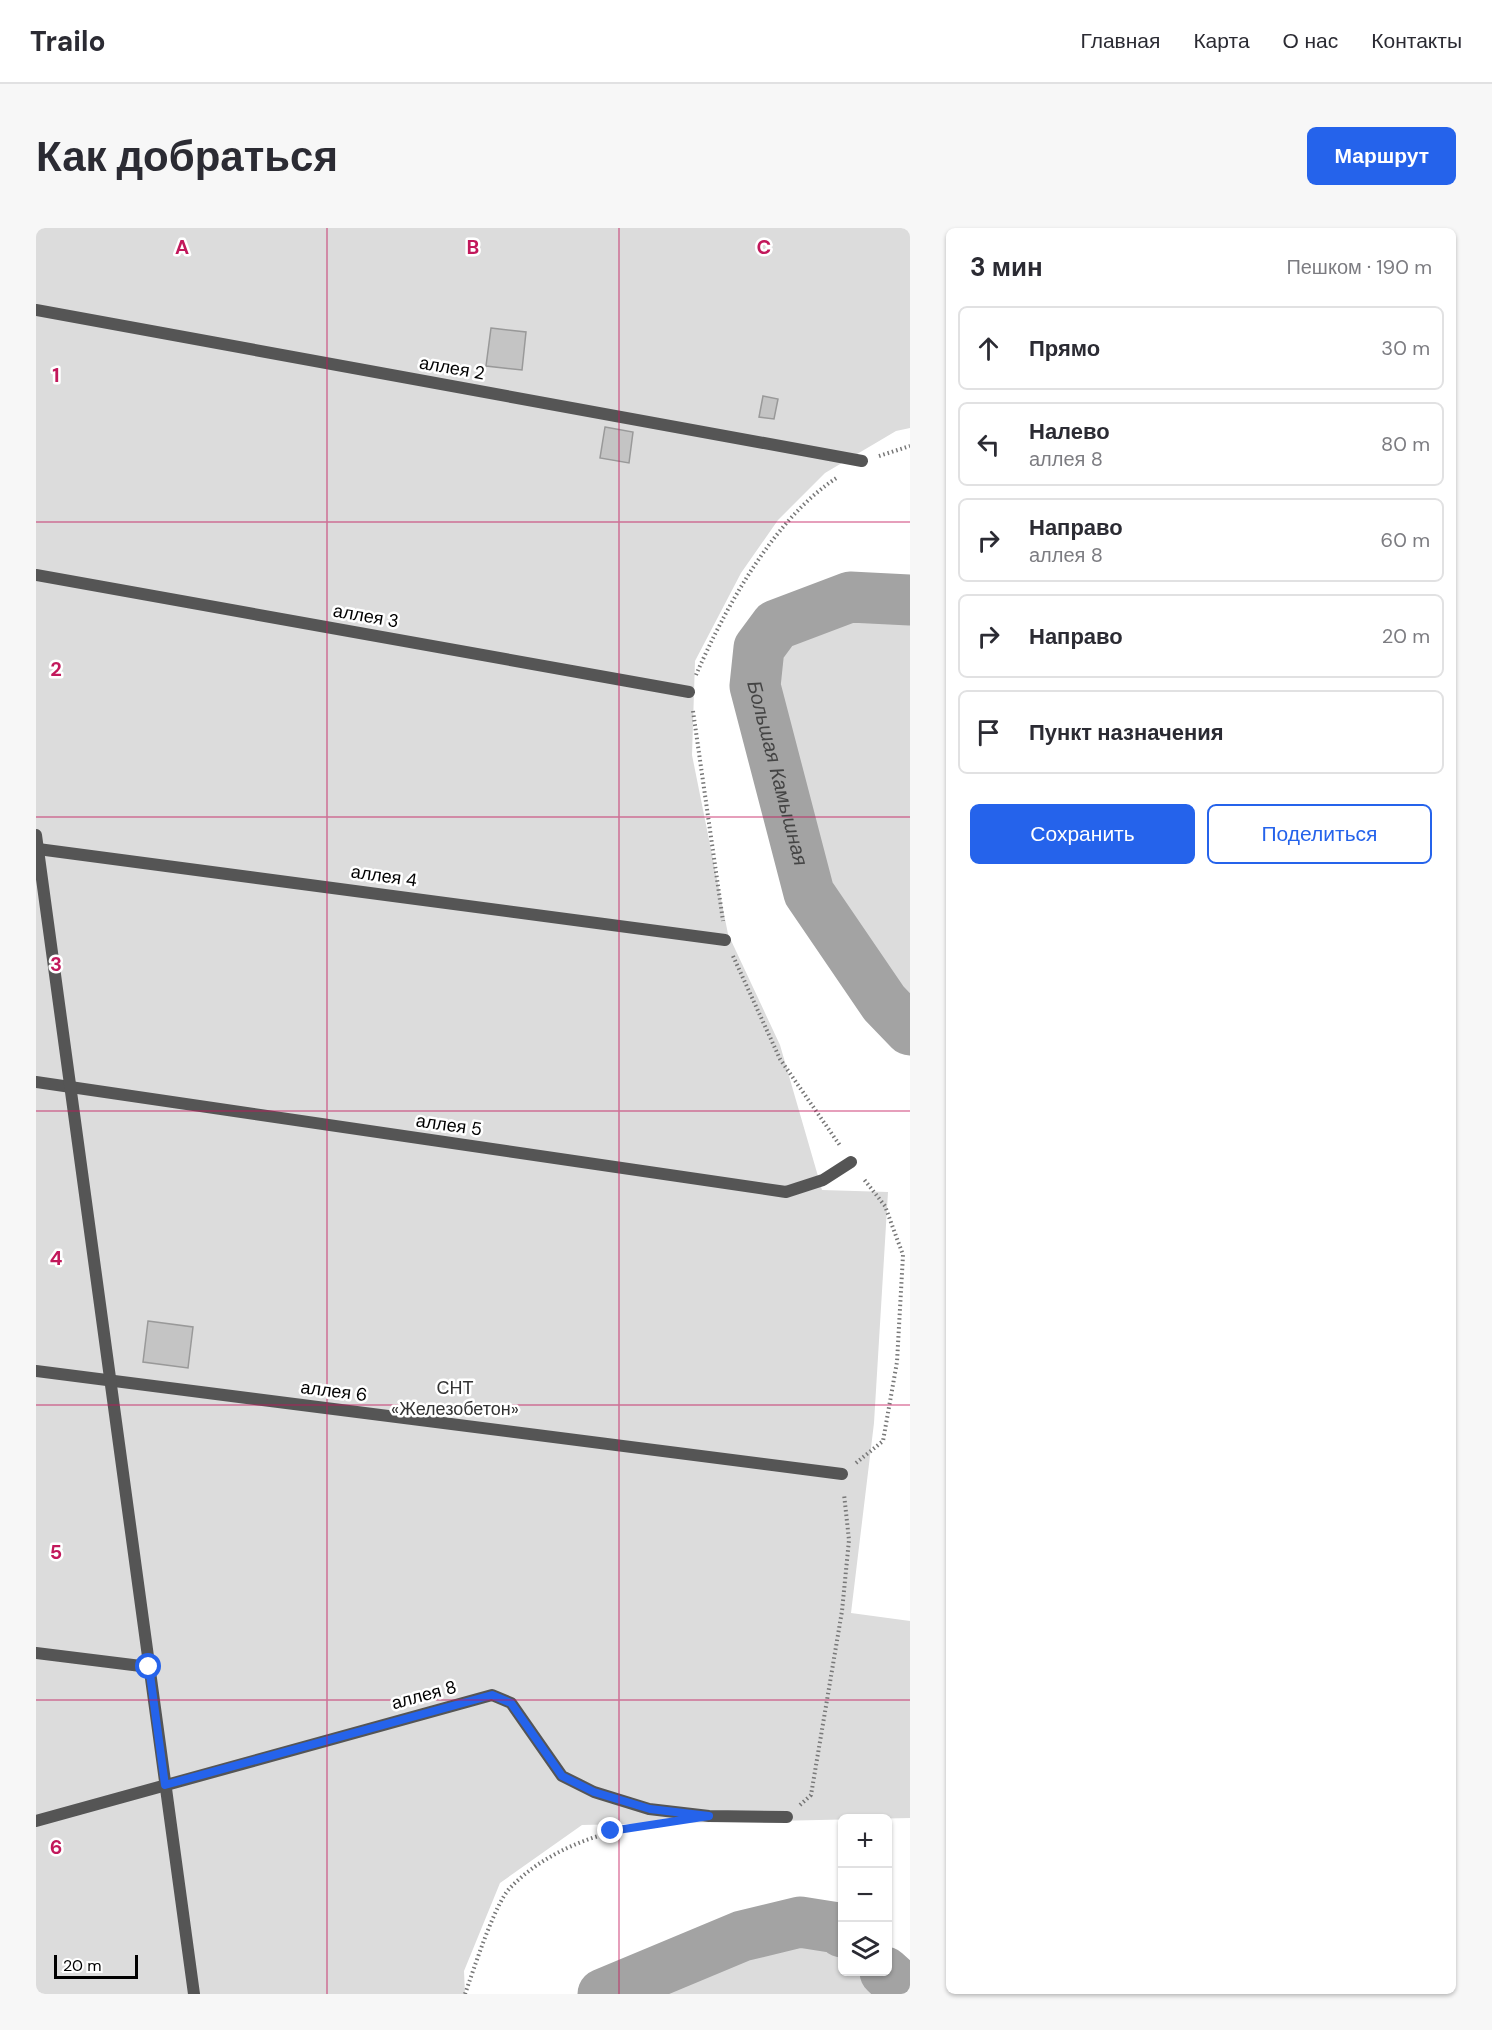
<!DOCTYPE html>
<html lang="ru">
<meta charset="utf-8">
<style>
body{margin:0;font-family:"DM Sans",sans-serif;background:#f7f7f7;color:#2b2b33}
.controls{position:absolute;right:18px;bottom:18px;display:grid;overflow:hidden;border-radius:9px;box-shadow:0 2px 4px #0004}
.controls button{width:54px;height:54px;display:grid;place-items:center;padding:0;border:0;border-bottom:2px solid #e1e1e2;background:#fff;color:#2b2b33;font:30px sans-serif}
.scale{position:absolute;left:18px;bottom:15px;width:84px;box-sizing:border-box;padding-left:6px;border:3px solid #000;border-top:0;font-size:16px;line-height:21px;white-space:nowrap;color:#000;-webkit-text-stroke:4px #fff;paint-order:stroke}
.stop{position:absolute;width:18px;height:18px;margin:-14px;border:4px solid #2563eb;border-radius:50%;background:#fff}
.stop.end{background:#2563eb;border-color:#fff;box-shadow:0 2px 6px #0008}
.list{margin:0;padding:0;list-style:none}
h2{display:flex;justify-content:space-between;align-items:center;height:78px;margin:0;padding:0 24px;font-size:26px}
h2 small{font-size:20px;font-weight:400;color:#7c7c81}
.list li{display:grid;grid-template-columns:39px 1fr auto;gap:18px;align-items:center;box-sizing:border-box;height:84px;margin:0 12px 12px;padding:0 12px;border:2px solid #e1e1e2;border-radius:9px}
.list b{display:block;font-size:22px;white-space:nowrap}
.list p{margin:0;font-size:20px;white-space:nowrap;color:#7c7c81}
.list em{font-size:20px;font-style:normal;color:#7c7c81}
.actions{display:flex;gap:12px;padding:18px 24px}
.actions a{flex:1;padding:14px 0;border:2px solid #2563eb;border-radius:9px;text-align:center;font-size:21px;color:#2563eb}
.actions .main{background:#2563eb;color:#fff}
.icon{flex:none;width:33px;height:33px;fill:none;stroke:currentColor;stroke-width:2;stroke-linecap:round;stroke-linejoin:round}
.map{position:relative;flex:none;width:874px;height:1766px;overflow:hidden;border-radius:9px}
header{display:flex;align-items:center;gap:36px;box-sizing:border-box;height:84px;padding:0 30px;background:#fff;border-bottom:2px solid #e1e1e2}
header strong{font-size:28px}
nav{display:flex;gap:33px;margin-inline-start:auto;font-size:21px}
.intro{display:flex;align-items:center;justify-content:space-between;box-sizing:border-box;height:144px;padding:0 36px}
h1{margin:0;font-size:42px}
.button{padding:15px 27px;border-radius:9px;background:#2563eb;color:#fff;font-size:21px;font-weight:700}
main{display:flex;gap:36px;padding:0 36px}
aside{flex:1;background:#fff;border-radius:9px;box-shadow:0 2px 4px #0004}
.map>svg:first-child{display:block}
</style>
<header>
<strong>Trailo</strong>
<nav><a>Главная</a><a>Карта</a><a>О нас</a><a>Контакты</a></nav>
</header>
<div class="intro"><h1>Как добраться</h1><a class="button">Маршрут</a></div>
<main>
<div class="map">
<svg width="874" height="1766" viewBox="0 0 874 1766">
<rect width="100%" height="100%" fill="#fff"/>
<path fill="#dcdcdc" d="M0 0H874V200L860 203 789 245 742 292 705 345 659 433 656 527 692 706 744 817 786 962 852 964 838 1195 815 1385 874 1393V1590L546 1597 464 1655 428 1743 429 1766H0Z
M814 369 874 372V802L848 775 773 665 719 458 723 420 740 397Z
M764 1695 802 1700 806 1704V1744H849L873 1766H567L706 1708Z"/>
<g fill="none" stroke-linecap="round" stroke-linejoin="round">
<g stroke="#a3a3a3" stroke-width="51">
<path id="s1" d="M874 372 814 369 740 397 723 420 719 458 773 665 848 775 874 802"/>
<path d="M849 1744 873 1766"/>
<path d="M567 1766 706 1708 764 1694 802 1700 806 1704"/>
</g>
</g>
<path fill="#c4c4c4" stroke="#999" stroke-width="1.5" d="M455 100 490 104 486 142 450 138Z
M727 168 742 171 738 191 723 189Z
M569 199 597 204 593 235 564 230Z
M112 1093 157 1099 152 1140 107 1134Z"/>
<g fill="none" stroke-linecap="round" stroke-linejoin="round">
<path stroke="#777" stroke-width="4" stroke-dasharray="1.5 3" stroke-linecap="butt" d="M843 228 874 218
M660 447C689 380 739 289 802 249
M657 483 687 693
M697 728 744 831 805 919
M820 1235 847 1213 861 1134 867 1027 849 978 827 950
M764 1577 775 1567 806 1383 813 1312 808 1266
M429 1766C438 1741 458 1677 474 1660 506 1626 556 1606 601 1599"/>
<path stroke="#555" stroke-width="12" d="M0 82 826 233
M0 347 653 464
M2 621 689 712
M0 854 750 964 787 952 815 934
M0 1143 806 1246
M0 1425 113 1439
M0 1593 456 1467 475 1475 526 1548 558 1564 613 1581 673 1588 751 1589"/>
<path stroke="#555" stroke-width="12" d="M0 607 158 1766"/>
</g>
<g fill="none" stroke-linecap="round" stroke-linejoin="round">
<path stroke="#2563eb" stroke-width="8" d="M113 1439 129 1557 456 1467 475 1475 526 1548 558 1564 614 1581 673 1588 575 1603"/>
</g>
<path fill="none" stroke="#c2185b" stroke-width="1.5" stroke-opacity="0.55" d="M291 0V1766M583 0V1766M0 294H874M0 589H874M0 883H874M0 1177H874M0 1472H874"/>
<g text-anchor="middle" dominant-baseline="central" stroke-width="5" stroke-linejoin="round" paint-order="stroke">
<g font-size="18" fill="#000" stroke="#fff">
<text transform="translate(416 140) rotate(10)">аллея 2</text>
<text transform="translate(330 388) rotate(10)">аллея 3</text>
<text transform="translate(348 648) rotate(8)">аллея 4</text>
<text transform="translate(413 897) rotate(8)">аллея 5</text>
<text transform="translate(298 1163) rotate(7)">аллея 6</text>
<text transform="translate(388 1467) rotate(-15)">аллея 8</text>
</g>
<g font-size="18" fill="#333" stroke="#fff">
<text x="419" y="1160">СНТ<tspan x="419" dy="21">«Железобетон»</tspan></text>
</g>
<g font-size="20" font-style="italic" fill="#444" stroke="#fff">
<text stroke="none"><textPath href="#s1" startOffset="296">Большая Камышная</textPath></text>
</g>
</g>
<g font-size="20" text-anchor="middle" font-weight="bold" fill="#c2185b" stroke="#fff" stroke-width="5" stroke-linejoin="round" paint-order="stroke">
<text x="146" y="26">A</text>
<text x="437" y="26">B</text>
<text x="728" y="26">C</text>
<text x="20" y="154">1</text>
<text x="20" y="448">2</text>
<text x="20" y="743">3</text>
<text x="20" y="1037">4</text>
<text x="20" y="1331">5</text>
<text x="20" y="1626">6</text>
</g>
</svg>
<div class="controls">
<button>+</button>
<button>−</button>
<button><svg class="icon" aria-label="layers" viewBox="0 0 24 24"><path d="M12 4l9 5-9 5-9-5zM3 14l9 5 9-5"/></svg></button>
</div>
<div class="scale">20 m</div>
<div class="stop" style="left:113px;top:1439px"></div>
<div class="stop end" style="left:575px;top:1603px"></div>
</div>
<aside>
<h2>3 мин<small>Пешком · 190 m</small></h2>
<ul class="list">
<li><svg class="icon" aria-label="ahead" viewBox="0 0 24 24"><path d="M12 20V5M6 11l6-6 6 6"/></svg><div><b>Прямо</b></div><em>30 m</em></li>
<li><svg class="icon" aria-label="left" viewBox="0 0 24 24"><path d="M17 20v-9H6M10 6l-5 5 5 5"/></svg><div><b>Налево</b><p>аллея 8</p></div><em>80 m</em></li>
<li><svg class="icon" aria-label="right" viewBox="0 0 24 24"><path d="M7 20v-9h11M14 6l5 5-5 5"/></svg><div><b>Направо</b><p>аллея 8</p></div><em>60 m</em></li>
<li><svg class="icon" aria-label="right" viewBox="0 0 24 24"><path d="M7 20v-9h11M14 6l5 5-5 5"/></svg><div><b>Направо</b></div><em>20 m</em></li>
<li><svg class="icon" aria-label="arrive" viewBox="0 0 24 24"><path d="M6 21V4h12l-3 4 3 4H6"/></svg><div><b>Пункт назначения</b></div></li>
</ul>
<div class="actions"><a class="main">Сохранить</a><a>Поделиться</a></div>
</aside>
</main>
